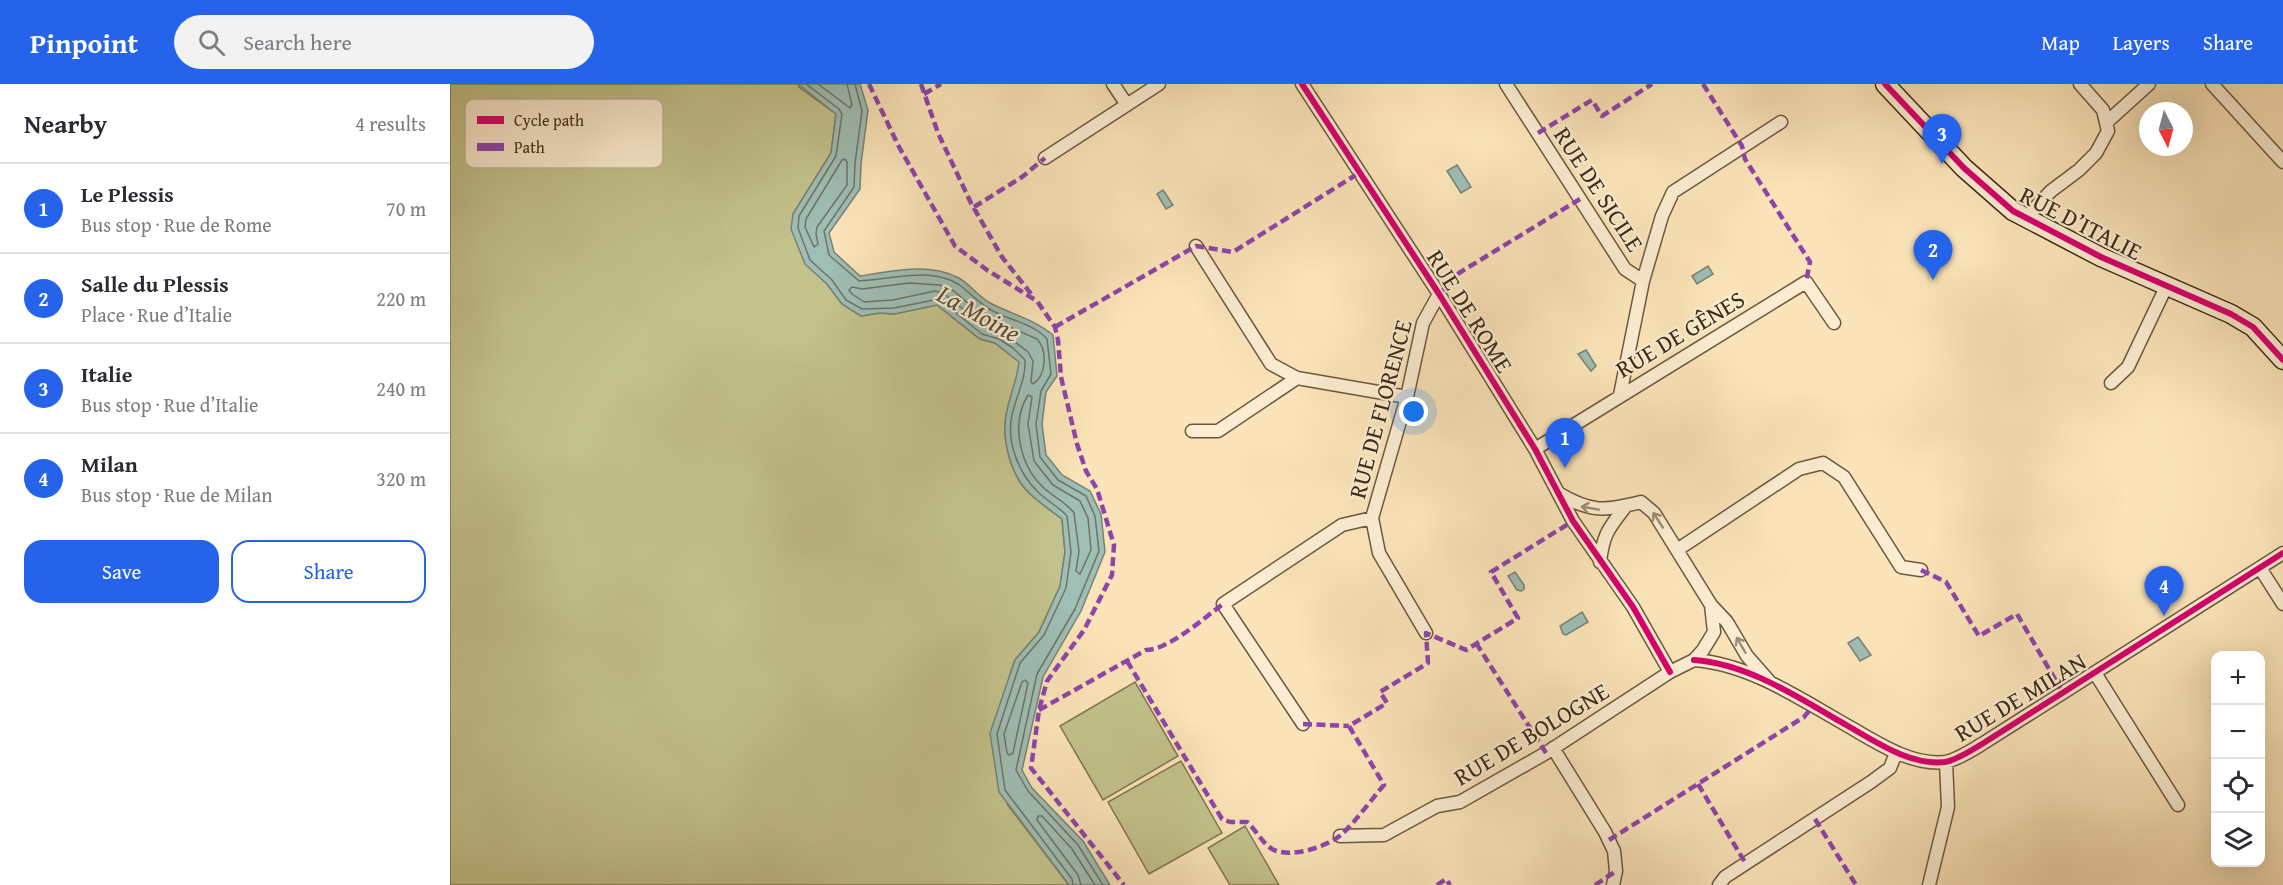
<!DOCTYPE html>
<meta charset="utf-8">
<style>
body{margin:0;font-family:"Gentium Book Plus",serif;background:#f2f2f3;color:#2b2b33}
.controls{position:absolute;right:18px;bottom:18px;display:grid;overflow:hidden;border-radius:12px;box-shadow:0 6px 24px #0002}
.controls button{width:54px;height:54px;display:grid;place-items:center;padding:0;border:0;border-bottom:2px solid #e1e1e2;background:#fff;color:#2b2b33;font:30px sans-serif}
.compass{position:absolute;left:1689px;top:18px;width:54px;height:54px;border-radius:50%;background:#fff;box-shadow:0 6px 24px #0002;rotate:174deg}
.you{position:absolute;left:964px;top:328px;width:21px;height:21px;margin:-15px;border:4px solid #fff;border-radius:50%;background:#1a73e8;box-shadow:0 0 0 9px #1a73e833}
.badge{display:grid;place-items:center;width:39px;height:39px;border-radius:50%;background:#2563eb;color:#fff;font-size:20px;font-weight:700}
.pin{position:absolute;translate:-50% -50px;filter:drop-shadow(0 2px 3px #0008)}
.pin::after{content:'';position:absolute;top:32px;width:21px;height:18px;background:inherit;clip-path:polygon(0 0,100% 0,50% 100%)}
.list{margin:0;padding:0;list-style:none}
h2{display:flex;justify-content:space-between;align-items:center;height:78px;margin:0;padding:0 24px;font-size:26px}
h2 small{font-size:20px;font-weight:400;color:#7c7c81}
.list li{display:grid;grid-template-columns:39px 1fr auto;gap:18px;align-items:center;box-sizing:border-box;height:90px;padding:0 24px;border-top:2px solid #e1e1e2}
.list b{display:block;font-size:22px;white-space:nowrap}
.list p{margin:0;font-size:20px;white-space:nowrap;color:#7c7c81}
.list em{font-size:20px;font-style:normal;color:#7c7c81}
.actions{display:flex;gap:12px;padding:18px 24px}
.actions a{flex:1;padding:14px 0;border:2px solid #2563eb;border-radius:18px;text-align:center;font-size:21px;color:#2563eb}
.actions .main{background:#2563eb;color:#fff}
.icon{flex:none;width:33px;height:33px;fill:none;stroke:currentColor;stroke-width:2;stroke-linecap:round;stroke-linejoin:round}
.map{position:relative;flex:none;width:1833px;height:801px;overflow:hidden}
header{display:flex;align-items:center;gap:36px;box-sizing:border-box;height:84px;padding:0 30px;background:#2563eb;color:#fff}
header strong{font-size:28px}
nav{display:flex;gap:33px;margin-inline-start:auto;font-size:21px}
.search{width:420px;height:54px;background:#f2f2f3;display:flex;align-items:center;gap:15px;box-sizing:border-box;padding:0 21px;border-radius:33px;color:#7c7c81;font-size:22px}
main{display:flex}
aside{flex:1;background:#fff}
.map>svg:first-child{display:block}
</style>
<header>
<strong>Pinpoint</strong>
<div class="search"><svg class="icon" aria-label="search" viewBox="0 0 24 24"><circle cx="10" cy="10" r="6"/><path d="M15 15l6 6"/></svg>Search here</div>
<nav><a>Map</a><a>Layers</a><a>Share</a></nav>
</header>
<main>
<aside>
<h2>Nearby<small>4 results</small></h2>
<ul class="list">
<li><span class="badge">1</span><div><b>Le Plessis</b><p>Bus stop · Rue de Rome</p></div><em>70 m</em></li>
<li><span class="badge">2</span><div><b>Salle du Plessis</b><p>Place · Rue d’Italie</p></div><em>220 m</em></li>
<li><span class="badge">3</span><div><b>Italie</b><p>Bus stop · Rue d’Italie</p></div><em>240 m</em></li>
<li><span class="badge">4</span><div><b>Milan</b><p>Bus stop · Rue de Milan</p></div><em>320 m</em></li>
</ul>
<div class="actions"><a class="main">Save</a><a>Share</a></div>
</aside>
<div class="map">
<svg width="1833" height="801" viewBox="0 0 1833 801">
<rect width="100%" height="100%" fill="#fbe4b9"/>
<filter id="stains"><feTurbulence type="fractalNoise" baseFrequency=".00333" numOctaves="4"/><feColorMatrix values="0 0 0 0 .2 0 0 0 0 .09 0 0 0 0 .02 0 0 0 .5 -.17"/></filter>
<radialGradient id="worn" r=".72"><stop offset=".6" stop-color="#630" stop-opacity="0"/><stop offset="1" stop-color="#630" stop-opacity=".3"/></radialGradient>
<path fill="#c3c28c" stroke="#807651" stroke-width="1.5" d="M0 0H348L349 3 386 30 381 69 343 130 356 180 377 200 392 220 411 232 430 229 444 230 487 221 530 255 545 259 570 278C567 297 559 313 556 332 552 353 559 380 570 398 580 413 598 424 612 435L615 468 610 502 589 548 565 576 560 590 557 720 619 801H0Z
M685 598 728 672 653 716 610 642Z
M731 677 772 749 699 790 658 718Z
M795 742 829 801H780L758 764Z"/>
<path fill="#9fbeb5" stroke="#788375" stroke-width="1.5" d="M348 0H410L418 26 411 80 410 105 379 149 384 168 410 192C441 187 480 178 509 194 521 201 529 214 542 220 562 230 585 236 603 251L607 292 596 308 592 340 596 371 612 391 640 407 651 430 655 468 631 527 593 593 572 686 582 704 633 757 660 801H619L549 708 540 649 565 576 589 548 610 502 615 468 612 435C598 424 580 413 570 398 559 380 552 353 556 332 559 313 567 297 569 278L545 259 530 255 487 221 444 230 430 229 411 232 392 220 377 200 355 180 341 145 343 130 381 69 386 30Z
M1007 81 1021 103 1011 109 997 87Z
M713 106 723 121 716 125 707 110Z
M1258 182 1263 190 1247 200 1242 192Z
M1136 266 1146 282 1141 287 1128 270Z
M1065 488 1074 501V505L1071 507 1067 506 1058 492Z
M1132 528 1138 538 1116 551 1113 550 1110 542Z
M1408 553 1421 571 1410 577 1398 559Z"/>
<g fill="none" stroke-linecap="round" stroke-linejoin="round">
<path stroke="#6e7466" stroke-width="1.5" d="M356 0 389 25 392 30 386 72 349 132 348 144 360 176 382 196 396 216 412 225 444 224 489 215 532 250 549 255 563 264 575 276C576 296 566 312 562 331 556 358 569 390 588 408 597 417 609 423 617 432L621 468 616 504 594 551 570 579 547 650 555 706 622 795 623 801
M368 0 400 24 402 21 397 0
M405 0 412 27 405 79 404 103 374 147 379 171 409 197C440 196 479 182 508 200 521 209 530 221 545 228 562 237 584 240 597 255L601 290 591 307 586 340 590 373 608 396 636 412 645 432 649 467 625 525 587 590 566 686 578 707 628 761 653 801
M392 76 395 75 397 78V101L367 143 366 150 368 160 364 163 355 143 356 135Z
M459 199 490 201 504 207 530 230 587 255C598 267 596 292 583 300L581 298 583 277 578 268 552 248 536 243 493 209 485 207 443 216 414 218 402 210 399 206 402 203 412 205Z
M578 311 582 313 578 340 584 377 603 401 630 417 638 434 641 466 630 490 626 487 629 467 624 429C617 419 604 413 595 405 570 383 560 340 578 311Z
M575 596 578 599 563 669 559 671 557 669 554 650 572 598Z
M631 801 628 791 587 736 588 732H592L622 765 645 801"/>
<g stroke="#6c583f" stroke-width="15">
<path id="street" d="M663 0 677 21
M852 0 989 210 1085 365 1123 437 1183 523 1220 588
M1056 0 1175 185 1193 197
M1762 0 1833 78
M1657 38 1699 0
M595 74 709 0
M1578 136 1584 125 1601 107 1629 86 1646 69 1658 47 1653 26 1630 0
M746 162 821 280 847 294 957 313
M1661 299 1678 283 1717 201
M1170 311 1193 197 1212 132 1223 108 1331 38
M742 347H768L847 294
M1085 365 1356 198 1384 239
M1227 466 1349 385 1373 379 1394 393 1451 483 1471 486
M1150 478C1153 450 1159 444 1176 422
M1810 484 1833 520
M1261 521 1277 538 1297 572 1319 597
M976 549 929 469 922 434 957 313 973 239 989 210
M1244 576C1300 580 1350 615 1398 642 1426 658 1461 682 1495 678 1507 676 1522 666 1532 660L1833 469
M1645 589 1728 721
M853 640 773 520 892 441 922 434
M1103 664 1155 748 1164 767 1166 787 1163 801
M890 752 934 751 987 722 1010 718 1096 669 1220 588 1244 576 1253 566 1264 548 1261 521 1204 429 1191 418C1155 427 1141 429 1108 409
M1269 801 1275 793 1421 698 1440 684 1446 669
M1479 801 1498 723 1496 678"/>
</g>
<g stroke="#3d2a16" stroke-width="21">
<path id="secondary" d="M1435 0 1514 84 1563 127 1651 173 1781 230 1803 243 1833 276"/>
</g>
<use href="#street" stroke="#fcedd2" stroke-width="12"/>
<use href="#secondary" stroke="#fcedd2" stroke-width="18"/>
<path stroke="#8e44ad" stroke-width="4.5" stroke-dasharray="9 4.5" stroke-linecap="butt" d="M419 0 448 61 505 162 537 186 587 217 605 243 608 256 611 293 627 360 636 387 647 405 664 461 662 491 634 546 597 597 589 626 581 684 674 801
M471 0 488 49 521 119 552 173 582 211
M1253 0 1292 62 1295 75 1360 178 1356 198
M474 10 491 0
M1088 49 1142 16 1152 32 1202 0
M524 123 572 93 595 74
M989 210 1009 189 1130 115
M605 243 746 162 783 168 909 89
M1471 486 1496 498 1529 552 1567 530 1613 609
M1026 559 1096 669
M677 577 772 735 780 738H797C806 746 812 759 822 765 840 775 877 763 892 750 907 736 920 717 934 701L899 642 937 619 930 608 978 579 976 549 1016 566 1068 534 1041 488 1123 437
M589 626 696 566C719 566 755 533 773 520
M853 640 899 642
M1248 700 1296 780
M1365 735 1406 801
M1159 756 1354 633 1363 622
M987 801 996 795 1000 801
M1145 801 1166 787"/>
<g stroke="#fcedd2" stroke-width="10">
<path id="cycleway" d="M852 0 989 210 1085 365 1123 437 1183 523 1220 588
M1435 0 1514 84 1563 127 1651 173 1781 230 1803 243 1833 276
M1244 576C1300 580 1350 615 1398 642 1426 658 1461 682 1495 678 1507 676 1522 666 1532 660L1833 469"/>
</g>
<use href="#cycleway" stroke="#d6006c" stroke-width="6"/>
</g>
<defs><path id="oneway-shaft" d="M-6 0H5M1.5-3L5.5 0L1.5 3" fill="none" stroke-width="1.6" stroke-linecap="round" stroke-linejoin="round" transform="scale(1.5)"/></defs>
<g stroke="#9c8c74">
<use href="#oneway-shaft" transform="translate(1140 424) rotate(-170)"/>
<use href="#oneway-shaft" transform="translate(1208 436) rotate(-123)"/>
<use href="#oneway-shaft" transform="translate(1291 561) rotate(-120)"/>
</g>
<g text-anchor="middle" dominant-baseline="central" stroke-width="4.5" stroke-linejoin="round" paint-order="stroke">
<g font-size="24" fill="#3d2a16" stroke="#fcedd2">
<text transform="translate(1149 105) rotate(57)">RUE DE SICILE</text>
<text transform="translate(1631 139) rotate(27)">RUE D’ITALIE</text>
<text transform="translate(1020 227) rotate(58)">RUE DE ROME</text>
<text transform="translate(1230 250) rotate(-31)">RUE DE GÊNES</text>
<text transform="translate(930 325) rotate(-75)">RUE DE FLORENCE</text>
<text transform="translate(1570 613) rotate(-31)">RUE DE MILAN</text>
<text transform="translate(1081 650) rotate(-31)">RUE DE BOLOGNE</text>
</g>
<g font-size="26" font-style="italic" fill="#564f3e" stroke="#fcedd2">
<text transform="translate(529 229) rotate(29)">La Moine</text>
</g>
</g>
<rect x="15" y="15" width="198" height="69" rx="9" fill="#fcedd2" stroke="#c3b29a" stroke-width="1.5"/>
<rect x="27" y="32" width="27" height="8" fill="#d6006c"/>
<rect x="27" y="59" width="27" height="8" fill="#8e44ad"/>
<g font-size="16" fill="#3d2a16">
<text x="64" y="42">Cycle path</text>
<text x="64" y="69">Path</text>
</g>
<rect width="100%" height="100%" filter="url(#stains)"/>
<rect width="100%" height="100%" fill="url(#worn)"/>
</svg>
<div class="controls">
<button>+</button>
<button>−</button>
<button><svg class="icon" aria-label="locate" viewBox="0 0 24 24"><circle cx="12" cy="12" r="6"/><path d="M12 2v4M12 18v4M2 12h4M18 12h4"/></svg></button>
<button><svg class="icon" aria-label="layers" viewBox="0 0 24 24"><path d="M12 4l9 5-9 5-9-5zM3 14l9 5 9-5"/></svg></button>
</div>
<svg class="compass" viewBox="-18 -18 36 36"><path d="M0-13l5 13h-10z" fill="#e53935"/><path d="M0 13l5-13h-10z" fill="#7c7c81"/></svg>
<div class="you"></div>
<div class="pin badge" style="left:1115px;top:384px">1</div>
<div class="pin badge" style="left:1483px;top:196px">2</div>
<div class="pin badge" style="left:1492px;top:80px">3</div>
<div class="pin badge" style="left:1714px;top:532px">4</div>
</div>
</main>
